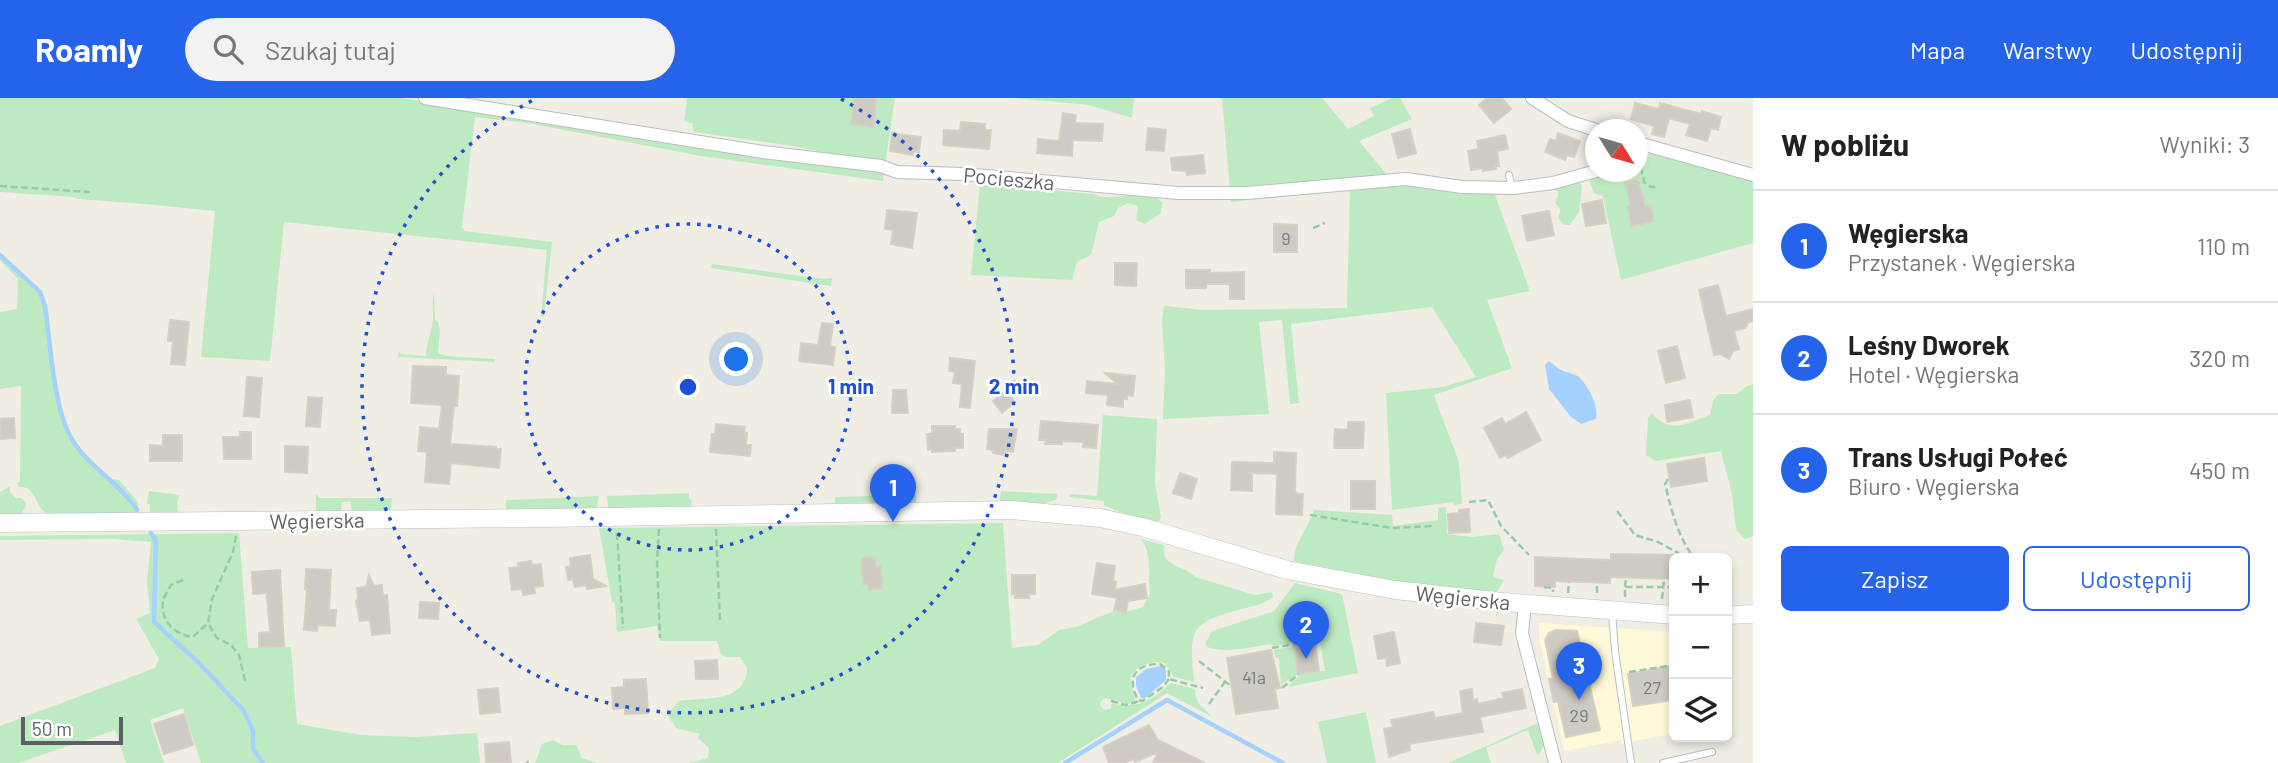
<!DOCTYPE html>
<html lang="pl">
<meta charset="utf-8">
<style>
body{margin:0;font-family:Barlow,sans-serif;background:#f2f2f2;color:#222}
.controls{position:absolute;right:21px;bottom:21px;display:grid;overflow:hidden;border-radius:10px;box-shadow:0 4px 10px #0003}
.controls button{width:63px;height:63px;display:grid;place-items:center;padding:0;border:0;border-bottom:2px solid #e0e0e0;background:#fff;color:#222;font:35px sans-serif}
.compass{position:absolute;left:1585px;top:21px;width:63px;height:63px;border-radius:50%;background:#fff;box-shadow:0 4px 10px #0003;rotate:127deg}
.scale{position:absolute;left:21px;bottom:18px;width:102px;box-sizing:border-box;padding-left:7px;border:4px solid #5c5f66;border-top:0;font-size:19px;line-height:24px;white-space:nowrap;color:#5c5f66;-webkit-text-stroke:5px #fff;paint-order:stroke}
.you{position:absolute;left:737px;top:262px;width:24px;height:24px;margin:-18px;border:5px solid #fff;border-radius:50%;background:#1a73e8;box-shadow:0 0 0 10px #1a73e833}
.badge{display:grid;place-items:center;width:46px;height:46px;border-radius:50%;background:#2563eb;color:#fff;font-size:23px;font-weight:700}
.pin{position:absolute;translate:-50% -58px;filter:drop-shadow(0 2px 4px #0008)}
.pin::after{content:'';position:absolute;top:37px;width:24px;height:21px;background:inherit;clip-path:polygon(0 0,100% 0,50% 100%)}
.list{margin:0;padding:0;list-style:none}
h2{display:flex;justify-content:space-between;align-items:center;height:91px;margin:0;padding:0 28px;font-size:30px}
h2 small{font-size:23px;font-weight:400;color:#767676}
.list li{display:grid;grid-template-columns:46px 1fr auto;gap:21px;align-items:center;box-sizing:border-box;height:112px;padding:0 28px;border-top:2px solid #e0e0e0}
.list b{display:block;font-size:26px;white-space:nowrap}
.list p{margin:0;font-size:23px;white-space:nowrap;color:#767676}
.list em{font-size:23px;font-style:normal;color:#767676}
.actions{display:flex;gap:14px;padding:21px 28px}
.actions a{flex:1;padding:16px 0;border:2px solid #2563eb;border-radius:10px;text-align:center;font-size:24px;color:#2563eb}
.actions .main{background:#2563eb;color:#fff}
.icon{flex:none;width:38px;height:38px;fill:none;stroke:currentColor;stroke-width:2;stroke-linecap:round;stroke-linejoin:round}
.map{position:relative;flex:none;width:1753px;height:665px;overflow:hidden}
header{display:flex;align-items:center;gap:42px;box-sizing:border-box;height:98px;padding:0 35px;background:#2563eb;color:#fff}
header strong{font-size:33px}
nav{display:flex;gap:38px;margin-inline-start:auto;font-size:24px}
.search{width:490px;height:63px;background:#f2f2f2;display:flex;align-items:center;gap:18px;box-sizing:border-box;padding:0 24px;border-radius:38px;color:#767676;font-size:26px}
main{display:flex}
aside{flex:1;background:#fff}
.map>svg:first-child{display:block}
</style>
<header>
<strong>Roamly</strong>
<div class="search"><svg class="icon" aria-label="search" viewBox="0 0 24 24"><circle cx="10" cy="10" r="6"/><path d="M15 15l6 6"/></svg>Szukaj tutaj</div>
<nav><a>Mapa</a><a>Warstwy</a><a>Udostępnij</a></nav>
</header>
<main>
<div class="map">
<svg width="1753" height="665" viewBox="0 0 1753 665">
<rect width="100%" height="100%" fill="#f0eee4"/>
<path fill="#fff9da" d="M1539 525 1674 534V635L1620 646 1621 642 1564 653 1539 540Z"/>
<path fill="#beeac1" d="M0 0H401L880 73 884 75 883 83 701 58 527 25 475 19 462 129 465 133 552 144 544 218H541L547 152 284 124 270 263 201 259 215 113 145 106 78 101 74 99 0 94Z
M687 0H895L885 67 793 48 694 34 692 25 684 23Z
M1012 0H1134L1132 20 1089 7Z
M1222 0H1322L1348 31 1374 18 1370 10 1392 0H1400L1412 21 1359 43 1388 78 1230 93Z
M1651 55 1753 83V145L1621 182 1603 98 1594 95 1589 82C1601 70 1621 74 1638 74V61Z
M1394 84 1494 94 1530 193 1487 202 1512 270 1434 297 1459 364 1462 406 1454 407 1453 404 1392 412 1386 295 1443 289 1476 279 1432 209 1291 226 1299 305 1290 306 1282 222 1259 224 1269 316 1163 321 1165 273 1162 221 1164 208 1205 212 1347 210 1350 92 1231 104 1230 101Z
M1579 84 1582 88 1579 114 1570 127H1564L1558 120C1562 108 1560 113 1555 104L1558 98V93L1552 91Z
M980 86 1093 96C1115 107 1143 85 1162 104L1161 115 1145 126 1136 122 1138 108 1128 105 1118 110 1114 118 1099 124 1091 157 1077 164 1072 182 971 177Z
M0 156 41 194 46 208 61 316 68 334 79 350 112 381 119 382 138 404V416L49 417C34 410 38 388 19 389L17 385 20 383 21 288 0 291V214L17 211 18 181 0 162Z
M712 166 823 181 832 180 831 188 711 170Z
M434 194 435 222 438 223 440 232 438 255 447 258 495 261V264L398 259 399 253 401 256 426 258C426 246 431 236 433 223 434 213 431 204 434 194Z
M1753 286V438L1745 441 1736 432 1732 396 1721 353 1656 363 1646 357 1648 320 1652 315C1669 337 1688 325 1710 317L1713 303 1718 296H1737L1748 287Z
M1103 317 1157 321 1155 385 1161 420 1159 423C1141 425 1120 414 1104 407V403L1069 399V396L1097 398Z
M10 388V394L16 400H21L26 404V408L21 416 0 418V394Z
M149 393 180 397 177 404 178 416H150V407L147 405Z
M1001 393 1058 396 1056 402 1041 406 999 404Z
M689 395V401L692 402 691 409 608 410 607 398Z
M316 396 320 400H392L391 413H352L350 403 342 404 341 414H316Z
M916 397V404L835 405V399Z
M599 398 597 410 506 411V402Z
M1446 409 1447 436 1473 439 1499 436 1504 452 1497 461 1493 479 1504 482 1498 492 1493 496 1400 485 1294 463C1294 444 1309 429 1314 412L1392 417 1393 428 1438 422V410Z
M1003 425 1012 550 1038 547 1059 532 1076 529 1116 512 1126 514 1143 509 1150 496C1147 478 1153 457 1141 441L1164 447C1160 469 1184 467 1195 479L1255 497 1272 494 1273 499C1264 506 1254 508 1242 511 1189 525 1189 531 1194 584L1174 579 1165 565C1151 562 1137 567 1130 579L1135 604 1127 606 1106 600 1102 602 1100 606 1102 610 1106 612 1111 610 1112 605C1138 612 1152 602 1171 585L1195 591C1196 609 1204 608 1212 619L1167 595 1058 665H688L708 660 709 650 698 640 700 636 676 630 667 616 679 603C704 599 746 606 747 570L740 559H726L721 556 717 543H660L657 528 617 534 615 505 612 504 599 430Z
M239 435 248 550 291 549 297 626 361 637 416 639 477 635 480 665H201L183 610 150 622 164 665H126L115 632 18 665H0V628L155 570 159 561 136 521 150 515 147 483 151 444 114 441 0 442V438Z
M1295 485 1342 496 1358 575 1288 589 1301 576 1325 573 1319 538 1295 545 1272 548 1271 546C1251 549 1226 556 1207 549L1205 546 1212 533 1274 513Z
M1294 548 1298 576 1281 587 1279 561 1275 559 1274 552Z
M1366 614 1376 665H1327L1318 624Z
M1540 624 1545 646 1539 656 1537 657 1528 632 1486 650 1491 665H1448Z
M553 642 562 647H576L582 660 597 665H535L542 646Z"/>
<path fill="#a5d1ff" d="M1549 263C1554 266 1558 271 1563 273 1569 275 1575 276 1579 279 1589 289 1599 308 1596 321L1581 326 1571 319 1549 291 1545 267Z
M1161 568 1166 572V582L1145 600H1141L1136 588V579L1146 571Z"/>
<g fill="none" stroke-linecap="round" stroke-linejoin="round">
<path stroke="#a5d1ff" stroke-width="4.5" d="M0 157 40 194 45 208C51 247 53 319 77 349 94 372 121 387 137 412
M151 435 156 443 154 524 199 565 244 613 253 633V651L263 665
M1065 665 1167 602 1283 665"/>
</g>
<path fill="#cdcbc3" stroke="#d5d0c1" stroke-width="2" d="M854 0H876L874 29 851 26Z
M1487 0H1502L1511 11 1494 25 1479 7Z
M1635 5 1659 11 1660 5 1701 16 1702 13 1721 19 1718 32 1711 30 1707 43 1686 37 1690 26 1669 20 1664 39 1652 36 1654 28 1631 21Z
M1063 15 1076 17 1075 25 1103 26 1102 43 1073 42 1072 58 1037 55 1038 41 1059 43Z
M961 24 985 26V32H991L989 51 943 47 944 32 960 33Z
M1148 30 1166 32 1164 53 1146 52Z
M1410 31 1416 55 1398 60 1392 36Z
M892 35 921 39 919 54 913 53V57L890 53Z
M1558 35 1580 43 1574 59 1567 57 1565 62 1545 54 1550 41 1556 43Z
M1505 37 1508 51 1497 53 1499 68H1495L1496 71 1483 73V70L1471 72 1468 53 1479 51 1477 43Z
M1203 57 1205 75 1187 77 1186 73 1172 72 1171 60Z
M1638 81 1645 108 1651 107 1654 123 1632 128 1628 109 1631 108 1625 85Z
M1602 102 1606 125 1586 128 1582 106Z
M887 112 917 115 912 150 891 146 893 132 885 131Z
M1549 113 1554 137 1527 143 1522 118Z
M1274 126 1297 127V154H1274Z
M1115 165H1137L1136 188 1115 187Z
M1186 172H1210V175L1244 174V201H1230V186H1206V190H1186Z
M1718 187 1726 218 1753 211V223L1749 224 1745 230 1734 233 1739 251 1733 253 1729 261 1720 256 1714 257 1699 192Z
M170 222 189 224 185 267 171 266 173 243H168Z
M822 225 833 226 830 248 835 249 833 267 799 263 801 245 818 247Z
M1677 248 1685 280 1666 285 1658 253Z
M950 260 975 263 970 310 960 309 962 286 953 285 955 274 949 273Z
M413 268 446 269V277L459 278 457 308H454L450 346 496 349V351H501L499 370 451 365 449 386 425 384 427 354 418 353 420 329 439 331 442 307 411 305Z
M1105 275 1135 278 1133 298 1127 297V301H1123V309L1107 307 1108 297 1086 295 1087 283 1118 286Z
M247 279 262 280 259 319 244 318Z
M893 292H906L908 315H892Z
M1006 292 1015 304 1002 315 993 303Z
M308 299 322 300 320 329 306 328Z
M1690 302 1693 319 1667 324 1665 307Z
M1526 314 1541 342 1508 360 1506 357 1500 360 1484 330 1502 320 1505 326Z
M14 320 15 340 0 341V321Z
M1041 323 1098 327 1096 350 1083 349 1084 344 1062 343V346H1045L1046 342H1039Z
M1348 324H1364L1363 350H1334L1335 331 1348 332Z
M716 326 745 329 744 335H747L746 347H751L750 358 710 354 712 336H715Z
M932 328H955V331H960V336H963V350H955V353L932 354V351L928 352 927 336H932Z
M989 331H1017L1013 354 1005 353V357L993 355V352L987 351Z
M240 334H251V361H224L223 339H240Z
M163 337H182V363H150V347L163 348Z
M285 348 308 349 307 375 285 374Z
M1274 354 1296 355 1295 393 1297 396H1303L1302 417 1276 416 1277 376 1252 375V393L1231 392 1232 364 1274 365Z
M1704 360 1707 383 1671 389 1667 366Z
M1180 375 1197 381 1191 401 1173 395Z
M1351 383H1375V411H1351Z
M1469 411 1470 434 1449 435 1448 416 1459 415V412Z
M1611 456 1674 457V481L1610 479V485L1555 483V489L1535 488V459L1611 462Z
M590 457 593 481 606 488 587 491 586 487 575 489 573 481 568 482 566 469 571 468 570 460Z
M875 459 876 469 881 468 882 490 869 491 868 486H863L862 460Z
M531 463 532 467 541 466 543 488 534 489 535 495 523 497 522 491 512 492 509 470 519 469 518 465Z
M1097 465 1115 468 1113 483 1116 484 1115 492 1145 486 1147 500 1128 503 1126 514 1114 512 1117 500 1092 496Z
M306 471 331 472 329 512H336L335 528 318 527 317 533 304 532 307 491H305Z
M280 472 284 548 259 549V535L270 534 267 498V495L253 496 252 474Z
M369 477 374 488 382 487 383 498 387 497 390 535 372 537 370 522 360 523 356 503 358 501 357 490 366 489Z
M1012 477H1035V496H1029V500H1015V496H1012Z
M420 504 439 505 438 521 419 520Z
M1476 525 1504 528 1501 547 1474 544Z
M1556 532 1577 533 1600 632 1566 639 1558 603 1554 604 1549 581 1553 580 1545 542 1549 535Z
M1394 534 1400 565 1387 568 1386 560 1378 561 1374 538Z
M1315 545 1319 573 1298 576 1294 548Z
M1271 552 1280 590 1275 591 1278 610 1236 616 1227 560Z
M717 562 718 581H696L695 563Z
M1671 568 1674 569V602L1633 608 1628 576Z
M646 581 648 615 625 616V610L613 611 612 590 624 589V582Z
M498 590 500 614 480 616 478 592Z
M1472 591 1473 602 1477 601 1478 606 1504 600 1502 595 1522 591 1526 610 1480 619 1483 634 1409 646 1410 652 1389 659 1384 631 1393 629 1391 622 1433 614 1435 620 1463 615 1460 593Z
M184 616 193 647 164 656 154 626Z
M1149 627 1158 642 1205 665H1153L1158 654 1135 664 1134 661 1124 665H1109L1103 649Z
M509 644 511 665H486L485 646Z"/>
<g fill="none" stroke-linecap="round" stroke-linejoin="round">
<g stroke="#bbbdc4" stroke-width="8">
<path id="lane" d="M1509 77 1512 90
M1612 514 1615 553 1631 665
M1663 665 1712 654"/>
</g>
<g stroke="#bbbdc4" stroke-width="14">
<path id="street" d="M425 0 763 54 881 68 897 74 963 76 1178 95H1247L1406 81 1462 89 1514 90 1553 85 1596 73
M1532 0 1568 23 1596 32
M1638 45 1753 77
M1525 506 1522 535 1555 665"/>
</g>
<g stroke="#b9bcc3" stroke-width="19">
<path id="secondary" d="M0 425 547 420 1012 412 1100 420 1142 429 1287 472 1395 492 1503 504 1674 517
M1727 517 1753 516"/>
</g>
<path stroke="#96cba9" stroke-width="2.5" stroke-dasharray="7 3.5" stroke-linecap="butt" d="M1639 59 1644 84 1651 89H1657
M0 88 90 94
M1313 130 1325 125
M1668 381 1665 386C1672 414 1677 437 1694 460
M1469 404 1488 402 1501 428 1529 457
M1617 413 1635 437 1658 444 1680 456 1681 460
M1310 417 1392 430 1434 428
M659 431 657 463 660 540
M716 431 720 522
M617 435 623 530
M236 438 233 454 212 501 208 525 217 540 231 547 239 557 246 586
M183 482 171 487C169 491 164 498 163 503 160 523 175 537 193 539L208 525
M1544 489 1553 490V494
M1625 489 1626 480
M1568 495 1569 484
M1597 495V485
M1625 499V489H1674
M1662 501 1664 481
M1272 550 1295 546
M1199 563 1232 589
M1629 574 1674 567
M1169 581 1163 589 1142 603 1138 602C1126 579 1135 566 1160 566L1169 573V581L1203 590
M1282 590 1299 576
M1111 603 1126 607 1140 603
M1209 606 1225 584
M527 663 528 665"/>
<use href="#lane" stroke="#fff" stroke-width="6"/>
<use href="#street" stroke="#fff" stroke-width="12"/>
<use href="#secondary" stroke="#fff" stroke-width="18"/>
</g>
<g fill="none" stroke="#1d4ed8" stroke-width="3.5" stroke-dasharray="3.5 7">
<circle cx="688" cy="289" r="163"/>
<path d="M841 1A326 326 0 1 1 535 1"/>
</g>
<g text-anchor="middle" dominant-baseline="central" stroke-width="5" stroke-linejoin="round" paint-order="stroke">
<g font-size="18" fill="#787a7d">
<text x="1286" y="140">9</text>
<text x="1254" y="579">41a</text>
<text x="1652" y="589">27</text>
<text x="1579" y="617">29</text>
</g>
<g font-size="21" fill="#5c5f66" stroke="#fff">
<text transform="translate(1009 80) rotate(5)">Pocieszka</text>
<text transform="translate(317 422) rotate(-1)">Węgierska</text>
<text transform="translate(1463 499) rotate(6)">Węgierska</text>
</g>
</g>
<circle cx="688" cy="289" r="10" fill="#1d4ed8" stroke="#fff" stroke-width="3.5"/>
<g font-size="21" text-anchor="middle" font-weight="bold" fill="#1d4ed8" stroke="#fff" stroke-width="5" stroke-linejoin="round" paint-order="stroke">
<text x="851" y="296">1 min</text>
<text x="1014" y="296">2 min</text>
</g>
</svg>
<div class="controls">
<button>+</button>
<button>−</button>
<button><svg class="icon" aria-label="layers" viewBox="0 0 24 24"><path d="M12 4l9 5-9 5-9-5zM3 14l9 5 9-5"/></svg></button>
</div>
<svg class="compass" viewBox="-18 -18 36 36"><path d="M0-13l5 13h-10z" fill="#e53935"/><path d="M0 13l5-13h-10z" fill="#767676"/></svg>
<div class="scale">50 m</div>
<div class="you"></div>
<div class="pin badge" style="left:893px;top:424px">1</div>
<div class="pin badge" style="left:1306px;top:561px">2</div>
<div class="pin badge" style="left:1579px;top:602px">3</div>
</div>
<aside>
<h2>W pobliżu<small>Wyniki: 3</small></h2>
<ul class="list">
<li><span class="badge">1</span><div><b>Węgierska</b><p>Przystanek · Węgierska</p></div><em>110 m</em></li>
<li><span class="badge">2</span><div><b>Leśny Dworek</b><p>Hotel · Węgierska</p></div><em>320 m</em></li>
<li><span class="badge">3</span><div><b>Trans Usługi Połeć</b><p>Biuro · Węgierska</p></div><em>450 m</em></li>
</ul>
<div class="actions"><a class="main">Zapisz</a><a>Udostępnij</a></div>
</aside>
</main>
